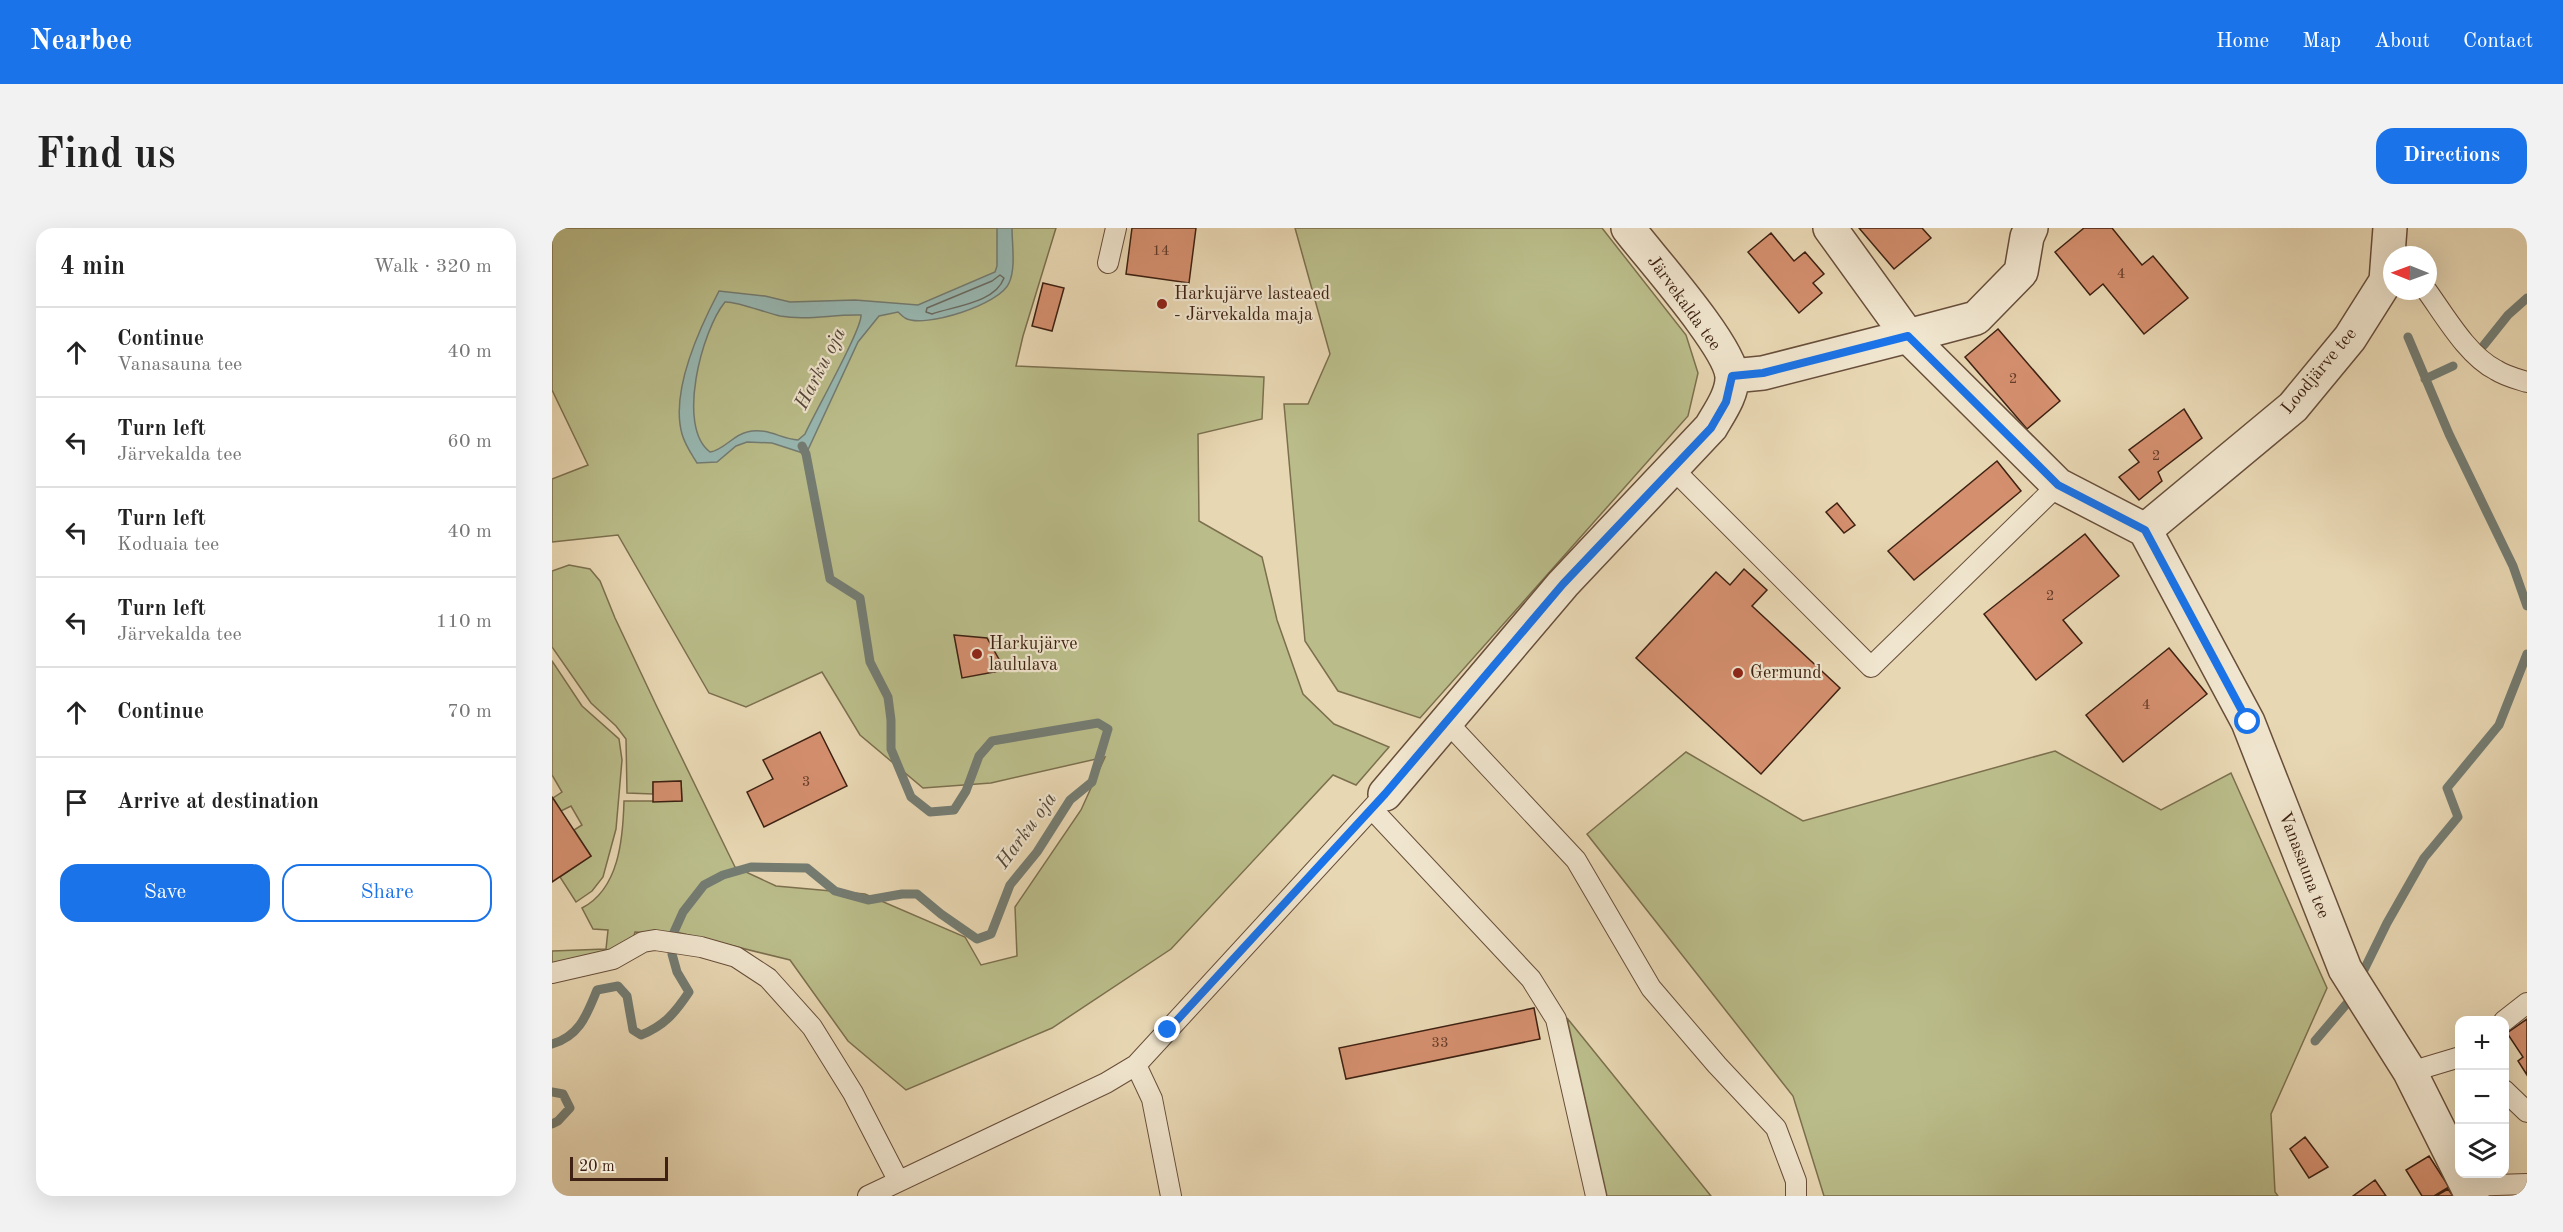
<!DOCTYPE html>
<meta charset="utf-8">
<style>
body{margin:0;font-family:"Old Standard TT",serif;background:#f2f2f2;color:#222}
.controls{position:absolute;right:18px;bottom:18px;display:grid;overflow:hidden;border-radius:12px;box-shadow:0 6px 24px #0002}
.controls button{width:54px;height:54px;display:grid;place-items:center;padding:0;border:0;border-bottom:2px solid #e0e0e0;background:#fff;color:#222;font:30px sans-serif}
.compass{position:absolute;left:1831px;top:18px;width:54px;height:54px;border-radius:50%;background:#fff;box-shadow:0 6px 24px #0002;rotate:271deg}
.scale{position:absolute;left:18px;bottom:15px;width:98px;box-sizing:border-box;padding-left:6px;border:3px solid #3e2112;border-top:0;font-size:16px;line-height:21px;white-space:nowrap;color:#3e2112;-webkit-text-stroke:4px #f0e5ce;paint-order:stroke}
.stop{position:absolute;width:18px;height:18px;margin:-14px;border:4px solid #1a73e8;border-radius:50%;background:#fff}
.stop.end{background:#1a73e8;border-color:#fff;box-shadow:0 2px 6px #0008}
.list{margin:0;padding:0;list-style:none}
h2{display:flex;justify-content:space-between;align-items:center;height:78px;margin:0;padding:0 24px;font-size:26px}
h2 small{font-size:20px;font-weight:400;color:#767676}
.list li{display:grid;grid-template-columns:39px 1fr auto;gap:18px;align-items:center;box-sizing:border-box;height:90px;padding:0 24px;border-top:2px solid #e0e0e0}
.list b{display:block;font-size:22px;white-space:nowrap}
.list p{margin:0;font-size:20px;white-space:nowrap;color:#767676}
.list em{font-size:20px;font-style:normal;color:#767676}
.actions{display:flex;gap:12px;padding:18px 24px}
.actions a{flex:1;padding:14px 0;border:2px solid #1a73e8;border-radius:18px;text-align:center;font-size:21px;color:#1a73e8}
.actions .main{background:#1a73e8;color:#fff}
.icon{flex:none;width:33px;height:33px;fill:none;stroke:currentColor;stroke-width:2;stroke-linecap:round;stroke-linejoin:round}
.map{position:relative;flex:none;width:1975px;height:968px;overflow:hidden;border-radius:18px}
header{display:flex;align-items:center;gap:36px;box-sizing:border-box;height:84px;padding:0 30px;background:#1a73e8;color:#fff}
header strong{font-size:28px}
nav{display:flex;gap:33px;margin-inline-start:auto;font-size:21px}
.intro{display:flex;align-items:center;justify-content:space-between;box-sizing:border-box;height:144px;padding:0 36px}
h1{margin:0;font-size:42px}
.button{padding:15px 27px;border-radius:18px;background:#1a73e8;color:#fff;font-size:21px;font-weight:700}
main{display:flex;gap:36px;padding:0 36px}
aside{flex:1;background:#fff;border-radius:18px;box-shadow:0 6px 24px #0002}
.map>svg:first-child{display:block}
</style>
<header>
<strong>Nearbee</strong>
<nav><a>Home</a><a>Map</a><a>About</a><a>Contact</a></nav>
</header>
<div class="intro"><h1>Find us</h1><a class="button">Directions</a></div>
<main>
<aside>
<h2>4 min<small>Walk · 320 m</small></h2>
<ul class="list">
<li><svg class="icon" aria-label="ahead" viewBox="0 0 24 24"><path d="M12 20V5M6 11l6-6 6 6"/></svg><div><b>Continue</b><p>Vanasauna tee</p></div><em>40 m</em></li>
<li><svg class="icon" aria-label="left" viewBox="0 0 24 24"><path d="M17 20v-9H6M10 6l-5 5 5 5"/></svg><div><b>Turn left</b><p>Järvekalda tee</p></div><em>60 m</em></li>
<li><svg class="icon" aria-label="left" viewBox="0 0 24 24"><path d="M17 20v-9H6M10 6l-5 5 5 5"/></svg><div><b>Turn left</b><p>Koduaia tee</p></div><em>40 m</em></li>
<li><svg class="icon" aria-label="left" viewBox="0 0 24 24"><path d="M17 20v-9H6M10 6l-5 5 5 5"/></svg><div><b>Turn left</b><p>Järvekalda tee</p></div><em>110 m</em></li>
<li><svg class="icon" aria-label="ahead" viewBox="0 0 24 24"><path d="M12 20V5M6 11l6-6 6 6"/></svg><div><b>Continue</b></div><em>70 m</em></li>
<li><svg class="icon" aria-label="arrive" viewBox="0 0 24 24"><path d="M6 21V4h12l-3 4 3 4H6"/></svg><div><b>Arrive at destination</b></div></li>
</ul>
<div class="actions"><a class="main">Save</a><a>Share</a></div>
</aside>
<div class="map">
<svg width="1975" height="968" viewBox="0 0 1975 968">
<rect width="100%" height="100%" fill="#e8d7b3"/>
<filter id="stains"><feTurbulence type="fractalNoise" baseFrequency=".00333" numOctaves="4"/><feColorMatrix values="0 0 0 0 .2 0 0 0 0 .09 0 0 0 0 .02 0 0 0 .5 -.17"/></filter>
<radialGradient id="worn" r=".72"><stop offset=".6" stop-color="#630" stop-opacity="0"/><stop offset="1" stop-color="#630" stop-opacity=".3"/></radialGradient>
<path fill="#babd8a" stroke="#7c6f4e" stroke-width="1.5" d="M0 0H504L471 108 464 138 712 149 710 191 646 206 647 293 710 329 725 392 751 466 782 496 837 519 804 557 781 547 619 721 500 800 354 862 296 813 238 732 120 703 119 706 83 704 80 715 63 723 0 737V723L54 721 56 702 41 701 30 680C67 661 71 611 72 573H130L129 553 101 554V566L75 565 74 511 64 498 39 475 0 419V343L17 337 38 341 48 353 63 390 105 479 183 639 224 658 313 666 413 709 429 737 465 728 463 679 529 582 553 529 439 555 371 560 308 507 270 444 194 479 157 465 66 307 0 314V251L36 237 0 162Z
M743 0H1050L1134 107 1146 145 1136 188 868 490 786 463 753 413 732 176H756L778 126Z
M0 433 30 478 67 511 70 532 64 601 51 649 40 663 24 674 8 649 39 628 22 602 30 597 19 578 9 583 1 570 10 564 0 547Z
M1503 523 1609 582 1679 545 1775 760 1719 886 1723 964 1726 968H1272L1241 868 1035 606 1134 524 1251 593Z
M1015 790 1159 968H1055Z"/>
<path fill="#98b8b2" stroke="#747c72" stroke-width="1.5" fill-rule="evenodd" d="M445 0H460C460 17 464 40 457 55 449 76 372 101 353 90 350 88 348 86 346 84L327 88 306 114 254 226 220 215 195 214 184 218 165 234 145 235C139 225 133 217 130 206 118 163 147 101 167 63L213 68 238 74 303 72 366 77 443 44 445 38ZM173 74C184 73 214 85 228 88 255 93 281 86 309 87 310 101 262 186 253 206L246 212C228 211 216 199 195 204 181 207 172 222 158 224 124 199 150 102 173 74Z"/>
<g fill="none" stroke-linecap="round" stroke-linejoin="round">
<path stroke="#6b6c62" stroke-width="1.5" d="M448 47 452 50C443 75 402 78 380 86L374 84 375 80 440 53Z"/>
<path stroke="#747c72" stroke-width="9" d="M1856 109 1897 206 1961 338 1975 378
M1932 117 1956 87 1975 70
M1873 151 1901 138
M1809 748 1835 695 1872 630 1906 589 1895 560 1947 497 1975 426
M1763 813 1797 773
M0 816C28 808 35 786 45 762L66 758 75 768 81 802 89 807C112 798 123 785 137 764L125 744 120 726 122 704 131 684 152 657 171 647 199 639 255 640 283 663 316 672 350 666H365L389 686 425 711 439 706 458 657 485 624 518 572 540 554 556 501 546 495 440 513 427 528 414 563 402 582 378 584 359 569 339 521V492L336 469 318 434 308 370 278 351 254 226 250 218
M0 864 11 866 18 880 6 893 0 896"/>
</g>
<path fill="#d48f6e" stroke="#3e2112" stroke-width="1.5" d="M580 0H644L637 55 574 46Z
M1307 0H1370L1379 10 1342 41Z
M1532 0H1560L1590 37 1601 28 1636 70 1592 106 1551 56 1538 67 1503 24Z
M1219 5 1242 33 1253 24 1272 46 1261 55 1270 65 1247 85 1196 24Z
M491 55 512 60 500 103 480 98Z
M1446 101 1508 173 1475 201 1413 129Z
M1632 181 1650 210 1606 244 1610 253 1587 272 1567 249 1587 234 1577 222Z
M1445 233 1469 263 1362 352 1336 323Z
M1285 275 1303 297 1292 305 1274 284Z
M1533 306 1567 348 1511 392 1530 415 1484 452 1432 386Z
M1192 341 1215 362 1200 378 1288 460 1209 546 1084 430 1164 344 1178 357Z
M402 407 435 410 453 442 410 450Z
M1617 420 1655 466 1571 534 1534 487Z
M268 504 295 558 212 599 195 564 221 551 211 532Z
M129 553 130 573 101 574V554Z
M0 569 39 628 0 654Z
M982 780 988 811 794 851 787 820Z
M1975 791V847L1966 833 1971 829 1955 805Z
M1753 909 1776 939 1757 950 1738 921Z
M1877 928 1897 959 1882 968H1870L1854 942Z
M1823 952 1834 968H1801Z
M1896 961 1901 968H1884Z"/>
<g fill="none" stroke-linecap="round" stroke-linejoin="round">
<g stroke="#684e3a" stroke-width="22">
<path id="service" d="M556 35 564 0
M1875 63C1893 88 1916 128 1944 142 1953 148 1965 151 1975 154
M1119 239 1319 439 1506 257
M895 494 1024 632 1099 760 1165 837 1224 900 1244 953V968
M820 581 979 751 1004 791 1044 968
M0 745 61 731 91 714 103 712 149 719 184 729 216 750 260 799 301 865 346 952
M1952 793 1975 775
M584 837 600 871 619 968
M1858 844 1908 829
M1952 862 1975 884
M1913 958 1975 956
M316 968 554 855 584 837 833 566"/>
</g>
<g stroke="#684e3a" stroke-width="36">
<path id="minor" d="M1356 108 1506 257 1593 302
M1356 108 1424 90 1469 44 1475 9 1479 0
M1180 148 1211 145 1356 108 1278 0
M1593 302 1696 494 1793 741 1858 844 1920 968
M1593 302 1741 179 1798 110 1834 53 1838 0
M833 566 1011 356 1159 199C1167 185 1181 166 1180 148 1177 117 1098 29 1076 0"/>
</g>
<use href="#service" stroke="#f0e5ce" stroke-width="20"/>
<use href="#minor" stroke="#f0e5ce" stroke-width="33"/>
</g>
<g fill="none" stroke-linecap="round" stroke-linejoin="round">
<path stroke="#1a73e8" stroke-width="8" d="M616 802 833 566 1011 356 1159 200 1174 174 1180 148 1211 145 1356 108 1506 257 1593 302 1696 494"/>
</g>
<g fill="#8f2418" stroke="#f0e5ce" stroke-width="2">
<circle cx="610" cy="76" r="6"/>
<circle cx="425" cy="426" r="6"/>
<circle cx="1186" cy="445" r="6"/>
</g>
<g text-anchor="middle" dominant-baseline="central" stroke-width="4.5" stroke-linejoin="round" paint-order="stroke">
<g font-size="15" fill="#643c29">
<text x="609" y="23">14</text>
<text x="1569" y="46">4</text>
<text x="1461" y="151">2</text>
<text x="1604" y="228">2</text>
<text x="1498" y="368">2</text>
<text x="1594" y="477">4</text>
<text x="254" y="554">3</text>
<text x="888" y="815">33</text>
</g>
<g font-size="18" fill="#3e2112" stroke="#f0e5ce" text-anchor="start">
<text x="622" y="66">Harkujärve lasteaed<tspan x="622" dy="21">- Järvekalda maja</tspan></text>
<text x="437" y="416">Harkujärve<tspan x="437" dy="21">laululava</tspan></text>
<text x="1198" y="445">Germund</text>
</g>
<g font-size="18" fill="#3e2112" stroke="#f0e5ce">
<text transform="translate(1132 75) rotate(54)">Järvekalda tee</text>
<text transform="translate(1767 143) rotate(-50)">Loodjärve tee</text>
<text transform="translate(1752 637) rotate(69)">Vanasauna tee</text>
</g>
<g font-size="20" font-style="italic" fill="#54473a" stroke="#f0e5ce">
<text transform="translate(269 141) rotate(-63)">Harku oja</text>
<text transform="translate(475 603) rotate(-54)">Harku oja</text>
</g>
</g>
<rect width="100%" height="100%" filter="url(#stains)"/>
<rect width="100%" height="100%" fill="url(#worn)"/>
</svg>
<div class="controls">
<button>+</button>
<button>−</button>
<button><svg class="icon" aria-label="layers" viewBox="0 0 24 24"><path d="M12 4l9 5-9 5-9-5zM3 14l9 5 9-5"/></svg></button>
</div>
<svg class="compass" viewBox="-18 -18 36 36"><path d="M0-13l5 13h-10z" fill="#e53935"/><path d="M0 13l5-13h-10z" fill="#767676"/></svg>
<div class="scale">20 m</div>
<div class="stop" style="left:1696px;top:494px"></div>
<div class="stop end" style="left:616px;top:802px"></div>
</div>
</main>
